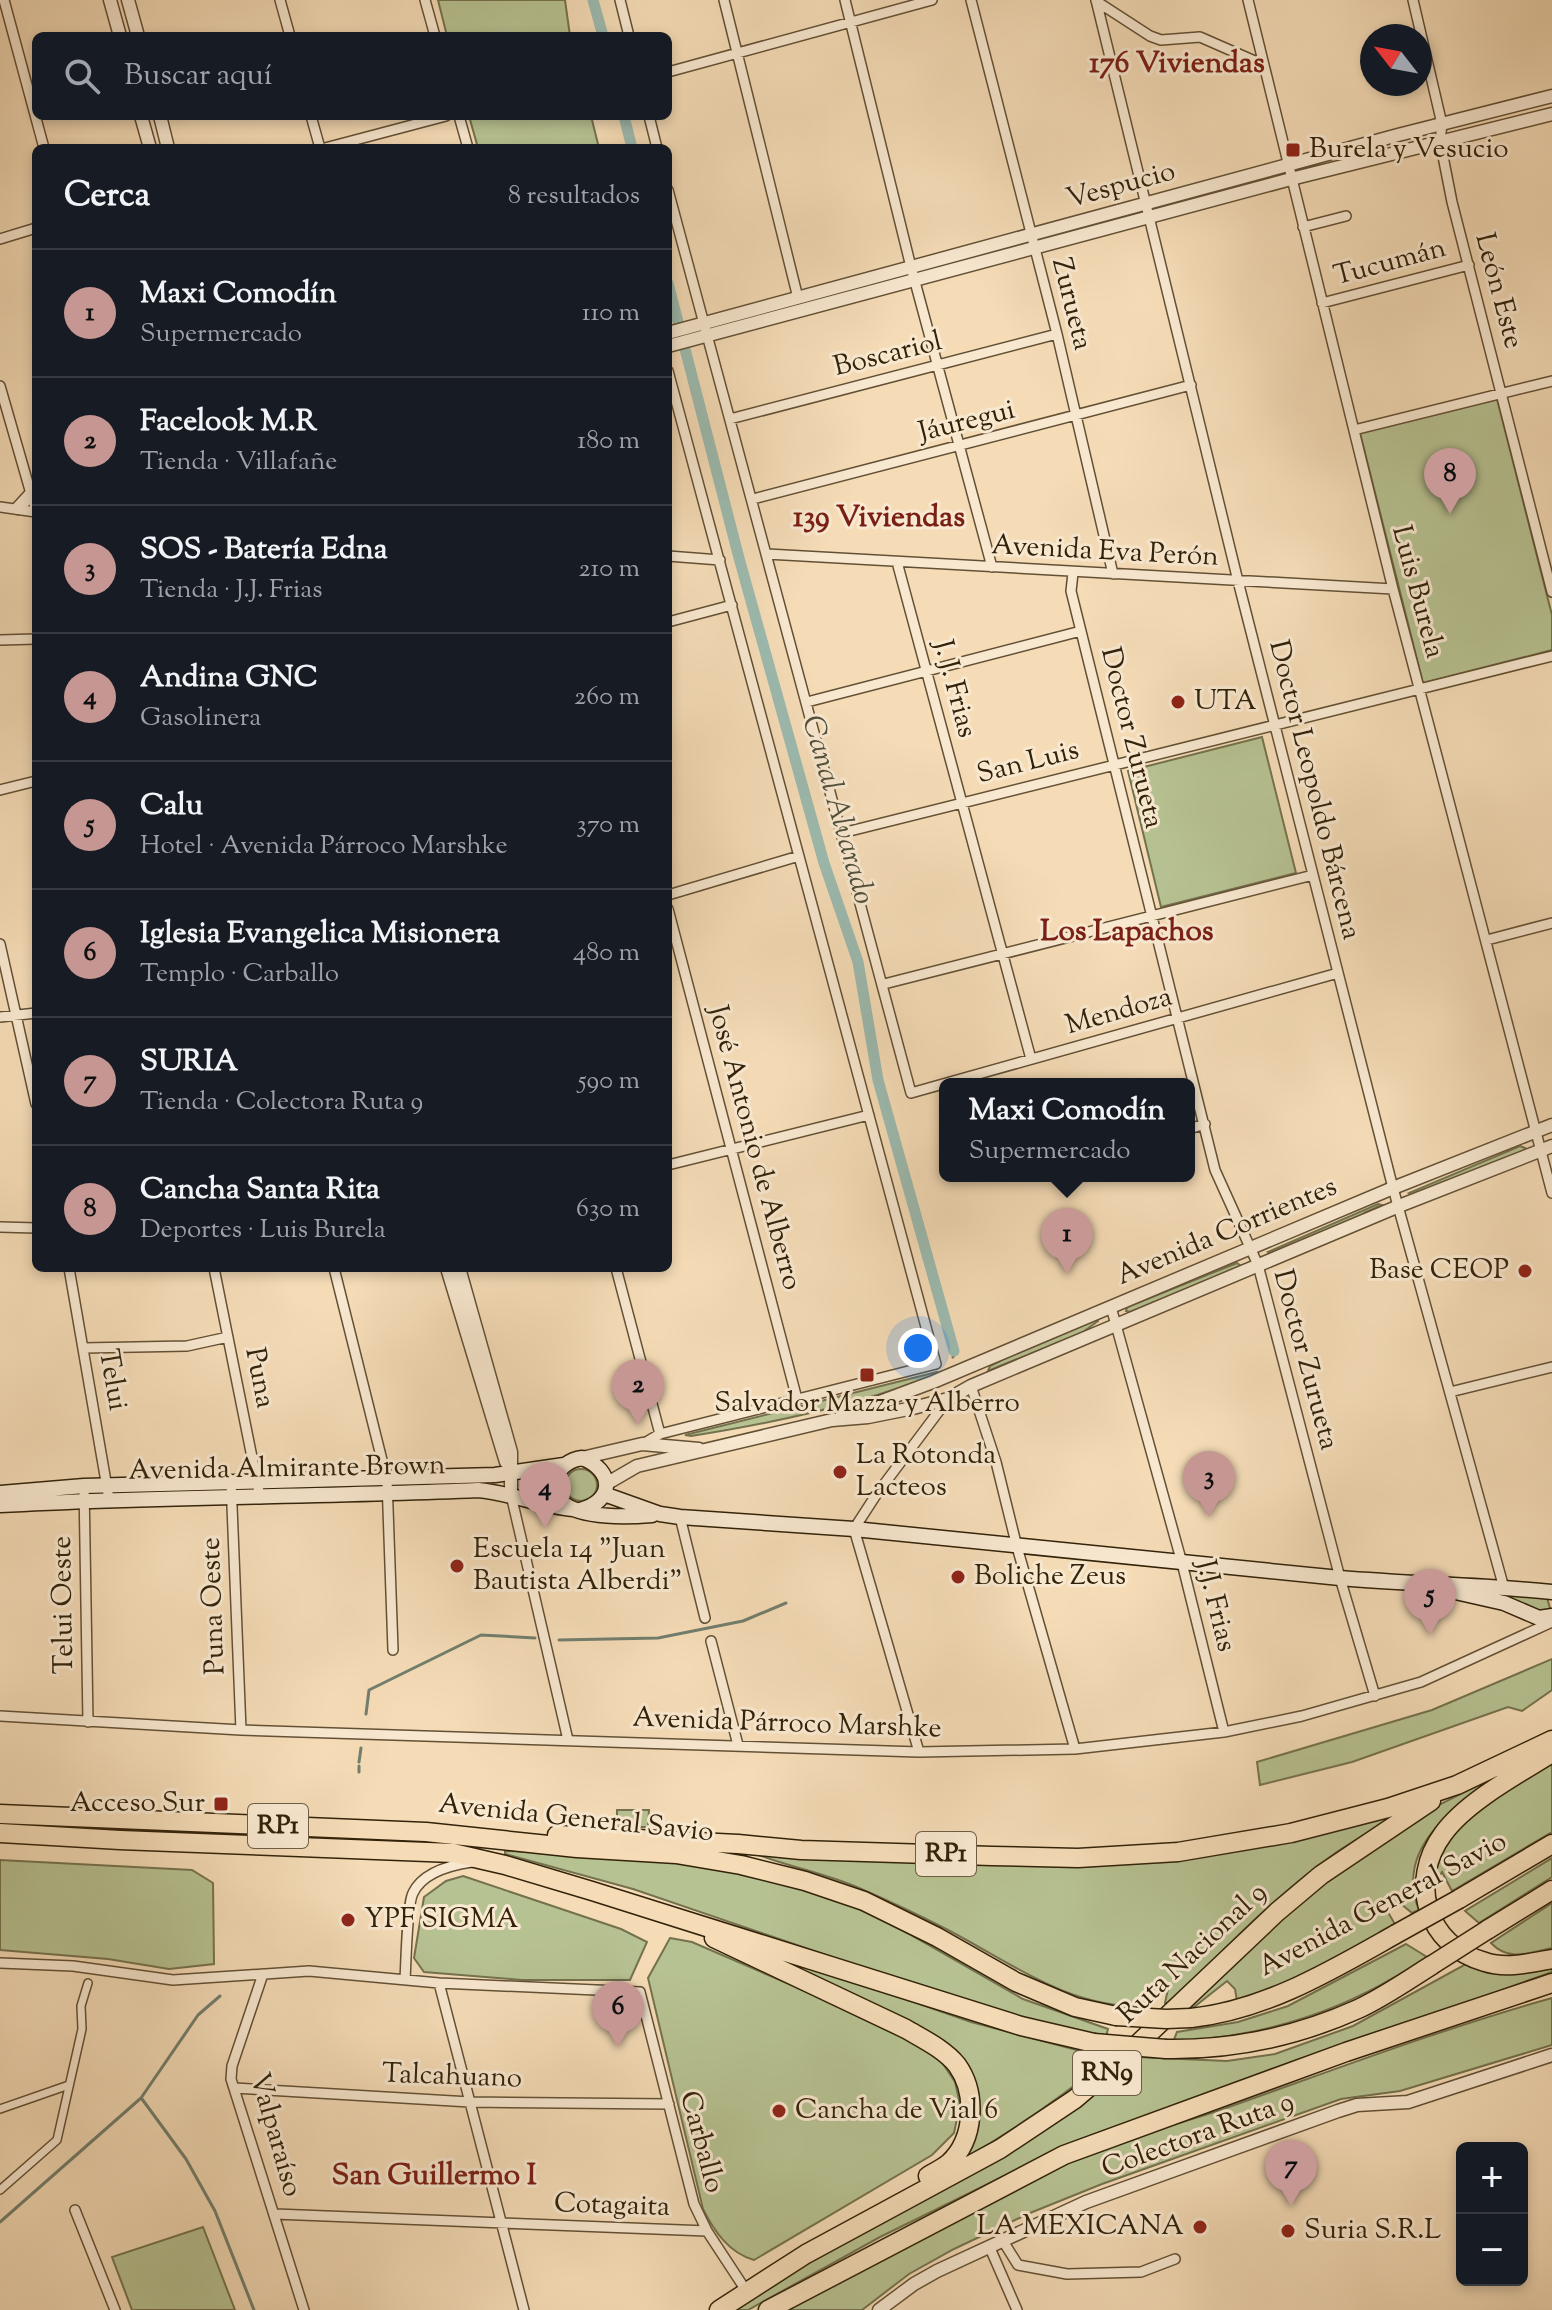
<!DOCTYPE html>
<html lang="es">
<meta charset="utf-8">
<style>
body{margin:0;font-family:"Sorts Mill Goudy",serif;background:#20242c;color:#f1f3f6}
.controls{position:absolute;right:24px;bottom:24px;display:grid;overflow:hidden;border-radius:12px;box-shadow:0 4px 12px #0003}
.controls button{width:72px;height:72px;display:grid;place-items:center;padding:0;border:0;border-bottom:2px solid #363941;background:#171b24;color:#f1f3f6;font:40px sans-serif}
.compass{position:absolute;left:1360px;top:24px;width:72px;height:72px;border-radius:50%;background:#171b24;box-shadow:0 4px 12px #0003;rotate:301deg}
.you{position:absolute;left:918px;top:1348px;width:28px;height:28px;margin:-20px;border:6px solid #fff;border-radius:50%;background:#1a73e8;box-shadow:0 0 0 12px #1a73e833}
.badge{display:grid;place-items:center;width:52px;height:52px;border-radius:50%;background:#c59692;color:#111;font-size:26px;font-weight:700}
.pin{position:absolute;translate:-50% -66px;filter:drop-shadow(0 2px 4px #0008)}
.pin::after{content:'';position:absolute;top:42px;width:28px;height:24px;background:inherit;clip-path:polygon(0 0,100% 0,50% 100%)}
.popup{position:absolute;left:939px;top:1078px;width:256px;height:104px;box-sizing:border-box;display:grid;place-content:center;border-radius:12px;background:#171b24;filter:drop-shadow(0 2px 6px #0005);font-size:26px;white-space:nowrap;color:#9ea1a6}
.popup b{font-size:30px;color:#f1f3f6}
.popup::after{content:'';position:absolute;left:50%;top:100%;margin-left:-16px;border:16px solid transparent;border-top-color:#171b24}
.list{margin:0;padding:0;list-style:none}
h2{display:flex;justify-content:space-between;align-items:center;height:104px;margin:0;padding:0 32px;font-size:34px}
h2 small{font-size:26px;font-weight:400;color:#9ea1a6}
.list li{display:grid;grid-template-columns:52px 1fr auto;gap:24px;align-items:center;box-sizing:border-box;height:128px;padding:0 32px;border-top:2px solid #363941}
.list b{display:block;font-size:30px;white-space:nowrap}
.list p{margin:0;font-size:26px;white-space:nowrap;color:#9ea1a6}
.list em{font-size:26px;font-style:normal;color:#9ea1a6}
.icon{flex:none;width:44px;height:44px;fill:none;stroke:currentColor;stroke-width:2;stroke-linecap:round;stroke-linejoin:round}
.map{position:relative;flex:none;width:1552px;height:2310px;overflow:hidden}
.search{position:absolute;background:#171b24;box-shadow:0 4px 12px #0003;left:32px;top:32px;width:640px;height:88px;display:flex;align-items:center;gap:20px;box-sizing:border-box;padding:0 28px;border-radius:12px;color:#9ea1a6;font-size:30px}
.panel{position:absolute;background:#171b24;box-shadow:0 4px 12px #0003;left:32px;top:144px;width:640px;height:1128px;border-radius:12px}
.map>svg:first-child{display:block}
</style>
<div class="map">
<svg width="1552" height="2310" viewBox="0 0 1552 2310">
<rect width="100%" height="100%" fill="#f5dcb7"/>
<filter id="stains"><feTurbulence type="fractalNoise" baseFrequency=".0025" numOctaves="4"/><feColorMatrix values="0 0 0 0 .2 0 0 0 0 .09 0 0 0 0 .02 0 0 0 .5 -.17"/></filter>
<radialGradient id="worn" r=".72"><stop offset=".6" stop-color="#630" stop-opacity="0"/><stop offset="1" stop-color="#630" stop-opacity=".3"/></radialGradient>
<path fill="#b7c292" stroke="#74724e" stroke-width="2" d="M438 0H565L570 36H447Z
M469 116H591L599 148H478Z
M1496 395 1552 615V650L1423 683 1360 433Z
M1262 737 1296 873 1161 907 1128 771Z
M1520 1146 1525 1148 1523 1151 1413 1195 1409 1193Z
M1378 1204 1382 1205 1364 1213 1363 1216 1271 1254 1268 1252Z
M1237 1263 1241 1266 1130 1312 1126 1311 1127 1307Z
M1097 1319 1098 1321 1083 1332 988 1371 990 1366 1002 1360Z
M937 1372 938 1374C859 1405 774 1423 691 1436L685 1435Z
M565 1485a16 16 0 1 1 32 0a16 16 0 1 1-32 0Z
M547 1478 546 1490 552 1500 529 1496 520 1488 521 1482Z
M1496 1594 1547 1598 1550 1608 1546 1612C1529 1610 1514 1598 1496 1594Z
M1552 1659V1690L1522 1711 1508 1707 1352 1762 1260 1785 1257 1762 1432 1710Z
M1529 1759C1480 1791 1389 1836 1419 1910L1412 1913 1400 1903 1385 1907 1396 1926 1280 1987 1237 2001 1235 1989 1227 1981 1194 2007 1189 2005 1318 1886 1427 1811Z
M1552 1759V1832L1452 1891 1442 1872 1430 1891 1440 1845 1492 1798Z
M1413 1806C1386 1822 1359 1837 1334 1854 1273 1897 1222 1951 1171 2004L1165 2003 1168 1989 1157 1982 1146 2007C1066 2007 1015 1965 948 1930 919 1915 889 1901 859 1888 825 1873 788 1867 754 1853L1058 1864Z
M617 1810H649L648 1827H617Z
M505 1851 653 1856 740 1869 869 1911 1023 1999 1108 2029 1106 2037 1051 2026 949 1997 633 1889 505 1854Z
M1552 1858V1877L1479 1923 1465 1911Z
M0 1860 192 1870 213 1883 214 1964 169 1969 108 1959 0 1950Z
M463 1876 621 1929 647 1942 630 1980H522L424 1972 414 1958 424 1897 446 1881Z
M1552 1903V1948C1528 1953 1509 1962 1491 1943Z
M670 1938 692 1942 872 2020 913 2042 941 2061 955 2082 960 2104 954 2133 932 2155 754 2260C729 2253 714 2231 703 2209L648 1978Z
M746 1943 971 2022 1088 2053 1112 2056C1064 2095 1017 2129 963 2159L966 2069Z
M1406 1944 1427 1957C1346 2011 1269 2036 1173 2042L1177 2032 1238 2022 1288 2006Z
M1466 1964 1552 1965V1972L1059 2149 880 2237 748 2310H729L1136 2057 1227 2061 1275 2054 1353 2026Z
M1552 1998V2045L1400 2091 1341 2099 1102 2184 1030 2213 954 2249 909 2274 862 2310H781C881 2257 980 2203 1083 2156 1129 2135 1178 2125 1226 2108 1334 2070 1441 2029 1552 1998Z
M203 2227 235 2310H132L112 2257Z"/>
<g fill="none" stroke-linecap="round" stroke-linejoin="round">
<path stroke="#727e6d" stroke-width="3" d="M953 1357 954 1351
M559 1640 658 1638 743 1621 786 1603
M366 1714 369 1690 481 1635 535 1638
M359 1762 361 1748
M359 1772V1766
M142 2099 186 2159 215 2211 254 2310
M0 2222 141 2098 198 2015 220 1996"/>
<path stroke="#9cbbb0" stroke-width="11" d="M593 0 603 36
M624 116 632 148
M668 283 739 558 824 863 858 962 878 1080 954 1351"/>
<g stroke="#635034" stroke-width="10">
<path id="pedestrian" d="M0 2109 69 2085
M0 2190 57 2140 82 2029 81 2006 88 1983"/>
</g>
<g stroke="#635034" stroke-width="12">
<path id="minor" d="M4 0 44 148
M280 0 290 36
M425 0 435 36
M620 0 629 36
M724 0 798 298
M845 0 911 267 992 567
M971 0 1057 334 1113 574
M1096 0 1238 581 1393 1188 1504 1588
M1248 0 1393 589 1552 1193
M1413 0 1442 124 1440 141 1452 202 1552 592
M1096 1 1150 36 1161 40 1200 37 1264 65
M668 72 932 0
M311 116 320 148
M459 116 468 148
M649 116 657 148
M325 148 446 116
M668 190 911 1093 1338 973
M1303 227 1346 216
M0 239 36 228
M1322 303 1469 265
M668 371 936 1364
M0 386 36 511
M730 419 1057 334
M1354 430 1552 381
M753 499 1191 385
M0 507 36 512
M767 554 1393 589
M668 556 720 560
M897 562 1031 1059
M1073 573 1071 591 1215 1170 1258 1265 1340 1578 1375 1696
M668 622 732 605
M0 640 36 639
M807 702 1081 631
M0 790 36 781
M842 833 1552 656
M668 895 799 856
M668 909 797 1399
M1487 940 1552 923
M0 944 36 1104
M884 984 1313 875
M0 1017 36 1013
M1189 1129 1205 1124
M668 1165 869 1115
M0 1227 36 1228
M69 1268 109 1499
M214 1268 260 1497
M334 1268 387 1480 393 1650
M616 1268 660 1434
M1111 1307 1182 1563 1224 1732
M84 1348 187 1346 228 1337
M971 1386 996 1462 1017 1547 1075 1749
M1450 1392 1552 1367
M643 1444 660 1434 936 1364
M231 1481 241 1730
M84 1486 88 1722
M511 1495 568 1740
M680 1517 705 1618
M711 1641 738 1745
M0 1716 241 1730 919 1752 1075 1749 1224 1732 1302 1716 1421 1682 1552 1622
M919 1752 854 1529 876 1495 948 1399
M0 1963 73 1966 173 1980 309 1971 439 1983 640 1992 694 2204 707 2231 747 2292
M263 1974 232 2066 231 2079 304 2310
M405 1980C406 1963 407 1904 413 1893 423 1872 451 1865 472 1862
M439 1983 524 2310
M234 2088 470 2102 669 2104
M75 2210 115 2310
M275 2214 707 2231
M1003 2241 1018 2265 1067 2274 1141 2272 1175 2259
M990 2248 1017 2310"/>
</g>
<g stroke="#635034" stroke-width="15">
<path id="tertiary" d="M110 0 120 36
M128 0 138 36
M141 116 150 148
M160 116 168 148
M668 333 1398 135 1552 96
M668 346 1291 179 1552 114
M18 508 30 495 36 494
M447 1268 506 1462
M459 1268 511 1452V1495
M842 1416 933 1382 1393 1188 1552 1125
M582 1458 642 1444 699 1449
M606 1484 637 1466 832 1420 868 1417 913 1408 948 1399 971 1386 1399 1206 1552 1146
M879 2310 914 2284 937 2271 1086 2202 1338 2111 1357 2105 1408 2102 1552 2055"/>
</g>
<g stroke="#322209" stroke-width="17">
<path id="secondary" d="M0 1493 84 1486 495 1475 564 1465
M604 1494 660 1514 680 1517 854 1529 1340 1578C1411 1584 1481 1585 1552 1592
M0 1505C159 1496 319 1497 478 1490 511 1493 540 1506 573 1509
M580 1510C615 1501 614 1470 582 1458 557 1461 541 1492 569 1507 591 1518 627 1517 652 1515
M1442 1589 1504 1603 1539 1618 1552 1616"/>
</g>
<g stroke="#322209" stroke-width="21">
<path id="motorway" d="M1552 1753C1518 1774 1466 1802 1443 1834 1408 1881 1426 1946 1485 1962 1506 1969 1530 1963 1552 1959
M0 1814 426 1832 577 1848 676 1854 741 1865 805 1881 864 1901 937 1937 1016 1982 1075 2007 1116 2016
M0 1833 120 1840 453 1853 505 1865 592 1891 1021 2026 1094 2043
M557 1835 738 1844 801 1850 992 1856 1078 1858 1178 1852 1291 1833 1388 1808 1457 1785 1552 1740
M1459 1899 1552 1844
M1487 1930 1552 1890
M714 1938 906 2029C923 2039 944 2049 957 2065 977 2093 975 2139 949 2163 943 2168 935 2172 928 2176
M1191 2018C1266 2010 1332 1970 1396 1934
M1166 2049C1232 2050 1298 2036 1358 2009 1384 1997 1408 1980 1432 1965
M719 2310 806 2254 1000 2149 1075 2099 1123 2058 1277 1912 1321 1875 1431 1801
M768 2310 1064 2155 1346 2052 1552 1983"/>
</g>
<use href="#pedestrian" stroke="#f8e8d0" stroke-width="7"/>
<use href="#minor" stroke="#f8e8d0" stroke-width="9"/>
<use href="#tertiary" stroke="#f8e8d0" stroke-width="12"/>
<use href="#secondary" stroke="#f8e8d0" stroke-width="14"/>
<use href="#motorway" stroke="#f5dcb7" stroke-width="18"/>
<g stroke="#322209" stroke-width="21" stroke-linecap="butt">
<path id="motorway-bridge" d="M1396 1934 1459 1899
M1432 1965 1487 1930
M1116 2016 1166 2019 1191 2018
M1094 2043 1166 2049"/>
</g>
<use href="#motorway-bridge" stroke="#f5dcb7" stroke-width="18"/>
</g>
<g fill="#8f2418" stroke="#f8e8d0" stroke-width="3">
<rect x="1285" y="142" width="16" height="16" rx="4"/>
<circle cx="1178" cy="702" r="8"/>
<circle cx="1525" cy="1271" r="8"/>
<rect x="859" y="1367" width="16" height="16" rx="4"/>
<circle cx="840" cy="1472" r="8"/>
<circle cx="457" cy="1566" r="8"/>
<circle cx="958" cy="1577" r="8"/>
<rect x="213" y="1796" width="16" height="16" rx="4"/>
<circle cx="348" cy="1920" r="8"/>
<circle cx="779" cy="2111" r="8"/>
<circle cx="1200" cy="2227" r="8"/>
<circle cx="1288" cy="2231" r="8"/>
</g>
<g text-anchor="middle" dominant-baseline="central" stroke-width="6" stroke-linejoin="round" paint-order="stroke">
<g fill="#f8e8d0" stroke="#6d5d45" stroke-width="2">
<rect x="248" y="1804" width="60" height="44" rx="6"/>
<rect x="916" y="1832" width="60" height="44" rx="6"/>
<rect x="1073" y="2051" width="68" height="44" rx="6"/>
</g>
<g font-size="26" font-weight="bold" fill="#322209">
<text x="278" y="1826">RP1</text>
<text x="946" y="1854">RP1</text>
<text x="1107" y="2073">RN9</text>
</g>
<g font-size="28" fill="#322209" stroke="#f8e8d0" text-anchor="start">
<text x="1309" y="150">Burela y Vesucio</text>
<text x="1194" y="702">UTA</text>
<text x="1509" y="1271" text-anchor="end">Base CEOP</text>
<text x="867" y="1404" text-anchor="middle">Salvador Mazza y Alberro</text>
<text x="856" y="1456">La Rotonda<tspan x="856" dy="32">Lacteos</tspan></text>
<text x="473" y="1550">Escuela 14 "Juan<tspan x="473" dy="32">Bautista Alberdi"</tspan></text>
<text x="974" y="1577">Boliche Zeus</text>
<text x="205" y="1804" text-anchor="end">Acceso Sur</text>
<text x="364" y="1920">YPF SIGMA</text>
<text x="795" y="2111">Cancha de Vial 6</text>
<text x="1184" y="2227" text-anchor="end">LA MEXICANA</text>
<text x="1304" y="2231">Suria S.R.L</text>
</g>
<g font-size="28" fill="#322209" stroke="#f8e8d0">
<text transform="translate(1121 186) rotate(-15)">Vespucio</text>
<text transform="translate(1390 263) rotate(-15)">Tucumán</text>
<text transform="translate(1498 291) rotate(75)">León Este</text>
<text transform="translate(1071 304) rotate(76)">Zurueta</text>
<text transform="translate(888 355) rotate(-14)">Boscariol</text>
<text transform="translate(967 422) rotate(-14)">Jáuregui</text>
<text transform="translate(1105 552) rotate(3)">Avenida Eva Perón</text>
<text transform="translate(1417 592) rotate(75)">Luis Burela</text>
<text transform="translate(954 689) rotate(75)">J. J. Frias</text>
<text transform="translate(1131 738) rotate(76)">Doctor Zurueta</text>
<text transform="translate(1028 763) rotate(-14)">San Luis</text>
<text transform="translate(1314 790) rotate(76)">Doctor Leopoldo Bárcena</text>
<text transform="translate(1119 1012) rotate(-16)">Mendoza</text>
<text transform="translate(754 1148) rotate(75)">José Antonio de Alberro</text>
<text transform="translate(1227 1232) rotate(-23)">Avenida Corrientes</text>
<text transform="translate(1305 1360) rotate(75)">Doctor Zurueta</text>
<text transform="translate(259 1378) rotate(79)">Puna</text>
<text transform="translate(112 1380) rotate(80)">Telui</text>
<text transform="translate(287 1469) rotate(-1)">Avenida Almirante Brown</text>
<text transform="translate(64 1605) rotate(-91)">Telui Oeste</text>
<text transform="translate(214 1606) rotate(-92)">Puna Oeste</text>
<text transform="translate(1215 1606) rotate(76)">J.J. Frias</text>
<text transform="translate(787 1724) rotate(2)">Avenida Párroco Marshke</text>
<text transform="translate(576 1819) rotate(6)">Avenida General Savio</text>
<text transform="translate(1383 1905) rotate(-28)">Avenida General Savio</text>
<text transform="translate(1193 1954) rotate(-43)">Ruta Nacional 9</text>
<text transform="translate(452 2077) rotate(2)">Talcahuano</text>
<text transform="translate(275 2135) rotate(74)">Valparaíso</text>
<text transform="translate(1198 2136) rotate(-20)">Colectora Ruta 9</text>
<text transform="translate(701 2142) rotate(75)">Carballo</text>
<text transform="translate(612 2206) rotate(2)">Cotagaita</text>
</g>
<g font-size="30" font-weight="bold" fill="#7a1f14" stroke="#f8e8d0">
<text x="1177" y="64">176 Viviendas</text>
<text x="879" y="518">139 Viviendas</text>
<text x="1127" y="932">Los Lapachos</text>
<text x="434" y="2176">San Guillermo I</text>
</g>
<g font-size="30" font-style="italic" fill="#52503b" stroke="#f8e8d0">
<text transform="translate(837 810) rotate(74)">Canal Alvarado</text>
</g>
</g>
<rect width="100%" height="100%" filter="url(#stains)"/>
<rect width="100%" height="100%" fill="url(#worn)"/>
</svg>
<div class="controls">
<button>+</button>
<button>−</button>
</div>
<svg class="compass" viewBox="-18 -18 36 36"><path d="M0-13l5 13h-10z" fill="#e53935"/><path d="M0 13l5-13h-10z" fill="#9ea1a6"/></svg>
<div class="you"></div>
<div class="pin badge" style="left:1067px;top:1274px">1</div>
<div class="popup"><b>Maxi Comodín</b>Supermercado</div>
<div class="pin badge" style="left:638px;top:1425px">2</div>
<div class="pin badge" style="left:1209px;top:1517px">3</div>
<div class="pin badge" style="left:545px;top:1528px">4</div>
<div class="pin badge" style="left:1430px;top:1635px">5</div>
<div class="pin badge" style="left:618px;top:2047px">6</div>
<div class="pin badge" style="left:1291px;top:2206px">7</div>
<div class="pin badge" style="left:1450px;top:514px">8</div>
<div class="search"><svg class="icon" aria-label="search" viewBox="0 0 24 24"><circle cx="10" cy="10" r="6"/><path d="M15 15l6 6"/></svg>Buscar aquí</div>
<section class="panel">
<h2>Cerca<small>8 resultados</small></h2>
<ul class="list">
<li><span class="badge">1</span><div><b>Maxi Comodín</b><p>Supermercado</p></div><em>110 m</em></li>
<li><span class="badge">2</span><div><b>Facelook M.R</b><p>Tienda · Villafañe</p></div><em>180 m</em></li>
<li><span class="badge">3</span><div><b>SOS - Batería Edna</b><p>Tienda · J.J. Frias</p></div><em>210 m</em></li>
<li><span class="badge">4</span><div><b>Andina GNC</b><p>Gasolinera</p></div><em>260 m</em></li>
<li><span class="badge">5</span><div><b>Calu</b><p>Hotel · Avenida Párroco Marshke</p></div><em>370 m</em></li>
<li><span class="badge">6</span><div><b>Iglesia Evangelica Misionera</b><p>Templo · Carballo</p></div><em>480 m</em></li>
<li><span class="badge">7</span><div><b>SURIA</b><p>Tienda · Colectora Ruta 9</p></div><em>590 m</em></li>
<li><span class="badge">8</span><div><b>Cancha Santa Rita</b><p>Deportes · Luis Burela</p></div><em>630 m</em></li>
</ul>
</section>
</div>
